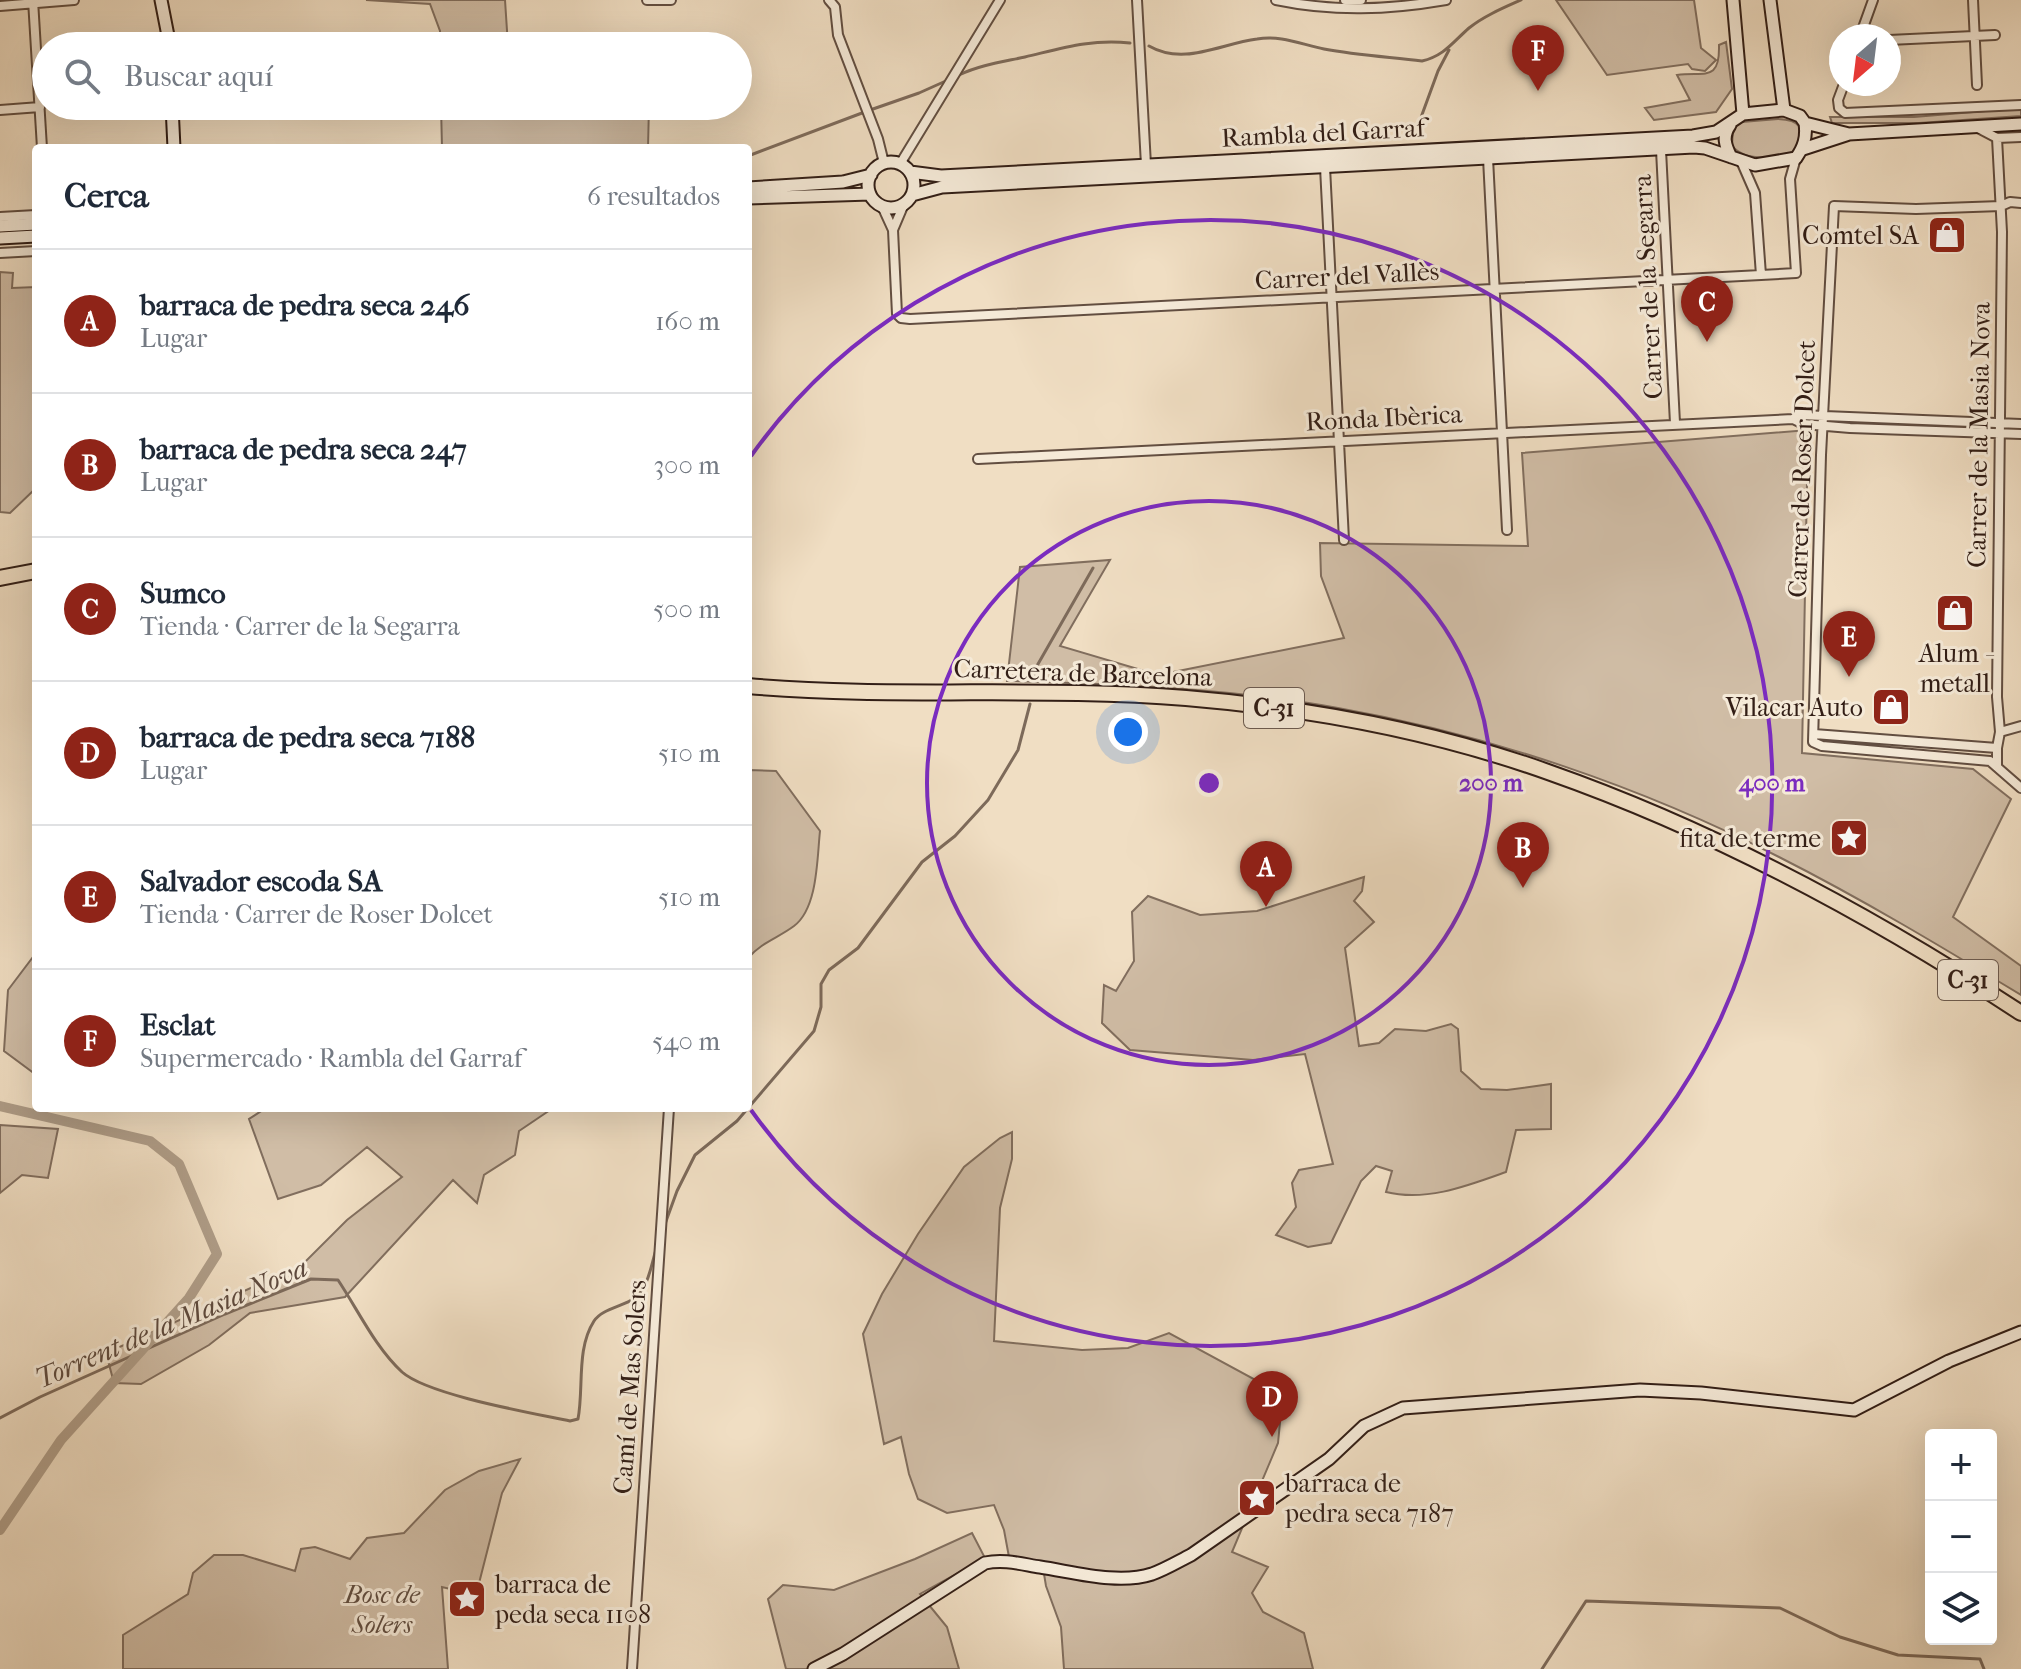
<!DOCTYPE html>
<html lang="es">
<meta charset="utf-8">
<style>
body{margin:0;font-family:"IM FELL French Canon",serif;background:#f2f2f3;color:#1f2937}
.controls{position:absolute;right:24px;bottom:24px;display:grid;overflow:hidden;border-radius:8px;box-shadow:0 8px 32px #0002}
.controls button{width:72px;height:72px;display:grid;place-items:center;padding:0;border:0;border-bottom:2px solid #e0e1e3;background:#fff;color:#1f2937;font:40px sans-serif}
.compass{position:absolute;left:1829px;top:24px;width:72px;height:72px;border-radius:50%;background:#fff;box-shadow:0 8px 32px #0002;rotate:208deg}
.you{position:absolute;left:1128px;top:732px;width:28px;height:28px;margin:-20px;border:6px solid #fff;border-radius:50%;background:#1a73e8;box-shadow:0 0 0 12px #1a73e833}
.badge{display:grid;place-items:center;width:52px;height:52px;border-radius:50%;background:#8f2418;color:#fff;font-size:26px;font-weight:700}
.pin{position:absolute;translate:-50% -66px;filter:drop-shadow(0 2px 4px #0008)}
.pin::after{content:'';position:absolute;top:42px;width:28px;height:24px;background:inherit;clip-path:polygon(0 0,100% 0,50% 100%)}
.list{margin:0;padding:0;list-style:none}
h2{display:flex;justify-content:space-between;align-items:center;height:104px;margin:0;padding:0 32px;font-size:34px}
h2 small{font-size:26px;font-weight:400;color:#747a83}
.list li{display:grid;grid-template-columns:52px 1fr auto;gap:24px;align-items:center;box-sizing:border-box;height:144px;padding:0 32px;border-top:2px solid #e0e1e3}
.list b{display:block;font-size:30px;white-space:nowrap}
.list p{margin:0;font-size:26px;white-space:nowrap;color:#747a83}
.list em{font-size:26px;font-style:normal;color:#747a83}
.icon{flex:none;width:44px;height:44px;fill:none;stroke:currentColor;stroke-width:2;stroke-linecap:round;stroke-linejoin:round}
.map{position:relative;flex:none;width:2021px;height:1669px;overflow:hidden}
.search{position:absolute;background:#fff;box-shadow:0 8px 32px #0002;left:32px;top:32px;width:720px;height:88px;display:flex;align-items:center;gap:20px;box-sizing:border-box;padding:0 28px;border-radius:44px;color:#747a83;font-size:30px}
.panel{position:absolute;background:#fff;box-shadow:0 8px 32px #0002;left:32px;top:144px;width:720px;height:968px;border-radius:8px}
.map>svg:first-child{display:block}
</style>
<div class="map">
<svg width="2021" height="1669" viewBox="0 0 2021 1669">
<rect width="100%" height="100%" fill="#f0dec3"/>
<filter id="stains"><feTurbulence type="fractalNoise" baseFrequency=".0025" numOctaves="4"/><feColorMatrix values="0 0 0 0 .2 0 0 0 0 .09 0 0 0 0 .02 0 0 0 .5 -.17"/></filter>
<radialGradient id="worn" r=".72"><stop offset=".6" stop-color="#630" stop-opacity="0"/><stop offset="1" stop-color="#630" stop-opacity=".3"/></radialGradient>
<path fill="#d0bda6" stroke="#816e5e" stroke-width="2" d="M366 0H505L508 46H440V31L430 4Z
M1556 0H1694L1701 48 1716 60 1705 71 1692 69 1688 64 1607 75Z
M1726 42 1732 89 1716 112 1654 120 1645 108 1690 100 1677 75C1704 71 1720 83 1719 45Z
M441 106H649L648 148H442Z
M2021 108V116L1919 123H1832L1830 117H1914Z
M1778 119C1801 120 1805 128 1798 149 1781 159 1746 163 1732 146L1733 128 1742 122Z
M0 272 13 273 12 288 36 287V488L10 513 0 512Z
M1808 430 1802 753 1973 769 2011 799 1953 917 2021 966V995C1942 947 1862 899 1779 857 1642 787 1490 735 1338 708 1229 688 1117 684 1007 681L1020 567 1110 560 1060 646 1158 675 1344 638 1321 576 1320 543 1528 546 1522 453Z
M748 770 776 771 820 831C817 858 818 908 794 926 778 938 762 942 748 958Z
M1364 877 1362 891 1354 901 1374 922 1345 948 1359 1046 1379 1043 1395 1029 1426 1031 1451 1024 1458 1029 1461 1071 1481 1089 1507 1090 1551 1084V1129L1516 1130 1506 1172C1467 1186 1426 1202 1386 1192L1392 1171 1376 1166 1361 1181 1331 1243 1308 1247 1276 1235 1296 1207 1292 1183 1299 1170 1333 1164 1305 1054 1253 1060 1130 1050 1102 1023 1104 985 1116 991 1134 961 1132 912 1148 896 1200 915 1257 911Z
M36 953V1074H35L4 1051 8 990Z
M266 1108H553L519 1131 515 1155 484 1175 477 1203 453 1180 345 1297 250 1313 209 1345 141 1384 114 1383 106 1353 302 1265 347 1220 402 1177 367 1147 321 1185 278 1199 249 1119Z
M0 1125 58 1129 48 1178 22 1175 0 1193Z
M1012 1132V1159L1000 1208 994 1341 1082 1350 1128 1348 1169 1333 1263 1384 1281 1412 1278 1443 1232 1552 1268 1567 1252 1593 1263 1612 1304 1633 1313 1669H1064L1061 1627 1046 1586 1042 1562 1009 1557 1004 1530 994 1505 947 1513 918 1499 909 1474 901 1437 884 1444 863 1334 882 1294 918 1234 964 1167 1000 1138Z
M520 1459 502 1493 476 1595 442 1587 448 1669H123V1635L188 1594 193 1573 214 1555H243L295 1571 301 1549 315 1547 350 1559 367 1538 404 1533 445 1490 479 1471Z
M972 1533 985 1558 920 1594 947 1627 959 1669H786L768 1599 783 1585 834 1590 915 1559Z"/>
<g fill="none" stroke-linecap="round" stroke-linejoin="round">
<path stroke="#7d6a5a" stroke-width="3" d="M1149 46C1184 66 1219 44 1257 39 1281 35 1300 44 1324 49 1356 55 1389 57 1422 61 1444 56 1453 42 1469 28 1484 16 1503 8 1521 0
M959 75C980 65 1002 62 1025 57 1063 48 1090 39 1130 43
M873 109 919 93 948 80
M1416 131 1438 71 1449 50
M748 156 862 113
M1035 676 1034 671 1093 568
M665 1224 677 1191 695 1155 737 1121 814 1031 821 1007V984L829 970 858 948 922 862 955 836 988 800 1018 750 1030 704
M0 1418 40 1397 225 1314 311 1279 338 1280C358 1310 375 1347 402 1372 428 1395 532 1413 570 1421L578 1419C584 1388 576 1349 594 1321 604 1306 630 1307 641 1292 649 1282 652 1262 656 1250
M1542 1669 1586 1601 1780 1608 1840 1637 1898 1655 1980 1659 1984 1669"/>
<path stroke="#af9d88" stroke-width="10" d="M0 1106 150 1141 179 1164 217 1254 189 1298 61 1440 0 1530"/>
<g stroke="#624e41" stroke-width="12">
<path id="street" d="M33 0 42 148
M647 0H671
M829 0 835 7 838 35 878 139 884 163
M1137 0 1146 165
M1276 0C1334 12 1388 10 1446 0
M1345 0H1361
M1973 0 1977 85
M0 6 74 0
M1860 36 1873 0
M1889 40 1995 35
M1844 84 1838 100 1839 108 1845 113 2021 105
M0 110 40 107
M1976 127 1997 138 2021 137
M1661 150 1675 423
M1488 158 1507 530
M1741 161 1755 193 1761 275
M900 164 1000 0
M1325 167 1344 540
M2021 203 2010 202 2001 206 1916 209 1834 206 1821 455 1813 742 1822 746 1990 761 2021 788
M882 206 893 230 897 314 901 318 910 319 1761 275 1796 273 1790 179 1796 158
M0 217 36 215
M893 230 904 204
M0 253 36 251
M1793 419 1803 424 1850 428 2021 434
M978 459 1793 419 1800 415 2021 424
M2000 732 2021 726
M1814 734 1997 748
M1997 766V748L2000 732 1997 697 2002 232 1997 138
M632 1669 669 1108"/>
</g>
<g stroke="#321e16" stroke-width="15">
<path id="secondary" d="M161 0 170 46
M1733 0 1743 114
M1770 0 1784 110
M172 106 174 148
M1730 125C1722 136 1725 145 1731 157
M1803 149 1849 134 2021 124
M868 185a23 23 0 1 1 46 0a23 23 0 1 1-46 0Z
M910 172 941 176 1693 136 1716 132 1743 114 1784 110 1800 116 1805 123 1849 134
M748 188 843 182 871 175
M912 195 942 187 1694 147 1705 148 1755 165 1796 158C1804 147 1807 137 1805 123
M748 198 870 194
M0 226 36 224
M0 238 36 236
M814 1669 843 1654 985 1563C1004 1559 1021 1564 1040 1567 1074 1572 1118 1585 1152 1574 1166 1569 1179 1561 1191 1555L1329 1459 1364 1426 1403 1408 1640 1390 1701 1393 1854 1410 1949 1361 2021 1332"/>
</g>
<g stroke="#321e16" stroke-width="18">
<path id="highway" d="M0 578 36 571
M748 686C893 699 1040 686 1186 698 1307 708 1433 731 1548 772 1716 831 1873 916 2021 1013"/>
</g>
<use href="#street" stroke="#f5ead8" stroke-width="8"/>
<use href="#secondary" stroke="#f5ead8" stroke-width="11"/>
<use href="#highway" stroke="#f0dec3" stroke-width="14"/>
</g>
<g fill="none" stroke="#7b2cbf" stroke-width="4">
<circle cx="1209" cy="783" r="282"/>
<path d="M751 456A563 563 0 1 1 751 1110"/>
</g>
<defs>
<g id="shop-square" transform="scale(2)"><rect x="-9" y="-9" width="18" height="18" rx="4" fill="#8f2418" stroke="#f5ead8"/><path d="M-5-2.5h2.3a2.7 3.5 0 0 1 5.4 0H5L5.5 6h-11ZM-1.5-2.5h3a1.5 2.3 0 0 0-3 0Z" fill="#fff"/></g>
<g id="sight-square" transform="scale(2)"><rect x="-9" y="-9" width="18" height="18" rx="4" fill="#8f2418" stroke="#f5ead8"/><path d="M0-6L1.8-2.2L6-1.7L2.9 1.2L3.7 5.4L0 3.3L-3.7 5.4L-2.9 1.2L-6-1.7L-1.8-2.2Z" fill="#fff"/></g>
</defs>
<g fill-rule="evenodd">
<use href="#shop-square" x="1947" y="235"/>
<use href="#shop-square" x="1955" y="613"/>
<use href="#shop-square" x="1891" y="707"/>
<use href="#sight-square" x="1849" y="838"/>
<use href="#sight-square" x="1257" y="1498"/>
<use href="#sight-square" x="467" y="1599"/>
</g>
<g text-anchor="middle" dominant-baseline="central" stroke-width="6" stroke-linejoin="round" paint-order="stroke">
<g fill="#f5ead8" stroke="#6c5b50" stroke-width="2">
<rect x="1244" y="688" width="60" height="40" rx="6"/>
<rect x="1938" y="960" width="60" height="40" rx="6"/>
</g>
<g font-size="24" font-weight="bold" fill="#321e16">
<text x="1274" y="708">C-31</text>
<text x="1968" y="980">C-31</text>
</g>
<g font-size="26" fill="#321e16" stroke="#f5ead8">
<text transform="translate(1323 133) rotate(-3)">Rambla del Garraf</text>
<text transform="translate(1347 276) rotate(-3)">Carrer del Vallès</text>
<text transform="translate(1648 287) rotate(-93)">Carrer de la Segarra</text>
<text transform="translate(1384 418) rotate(-3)">Ronda Ibèrica</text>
<text transform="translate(1979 435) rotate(-89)">Carrer de la Masia Nova</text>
<text transform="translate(1802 469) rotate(-88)">Carrer de Roser Dolcet</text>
<text transform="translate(1083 673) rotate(2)">Carretera de Barcelona</text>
<text transform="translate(630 1387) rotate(-86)">Camí de Mas Solers</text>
</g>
<g font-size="26" fill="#321e16" stroke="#f5ead8" text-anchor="end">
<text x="1919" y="235">Comtel SA</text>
<text x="1955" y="653" text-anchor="middle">Alum -<tspan x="1955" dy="30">metall</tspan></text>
<text x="1863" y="707">Vilacar Auto</text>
<text x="1821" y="838">fita de terme</text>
<text x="1285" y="1483" text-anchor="start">barraca de<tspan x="1285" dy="30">pedra seca 7187</tspan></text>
<text x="495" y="1584" text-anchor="start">barraca de<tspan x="495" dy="30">peda seca 1108</tspan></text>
</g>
<g font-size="26" font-style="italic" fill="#614e41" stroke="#f5ead8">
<text x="382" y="1594">Bosc de<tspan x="382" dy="30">Solers</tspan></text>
</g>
<g font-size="28" font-style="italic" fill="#5e4a3e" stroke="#f5ead8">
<text transform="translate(171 1323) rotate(-23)">Torrent de la Masia Nova</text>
</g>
</g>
<circle cx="1209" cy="783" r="12" fill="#7b2cbf" stroke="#f5ead8" stroke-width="4"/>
<g font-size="24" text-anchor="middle" font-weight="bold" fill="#7b2cbf" stroke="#f5ead8" stroke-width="6" stroke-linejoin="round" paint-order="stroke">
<text x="1491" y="791">200 m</text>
<text x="1772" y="791">400 m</text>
</g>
<rect width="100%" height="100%" filter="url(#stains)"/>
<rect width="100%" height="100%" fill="url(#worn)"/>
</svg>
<div class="controls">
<button>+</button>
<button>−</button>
<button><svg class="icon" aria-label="layers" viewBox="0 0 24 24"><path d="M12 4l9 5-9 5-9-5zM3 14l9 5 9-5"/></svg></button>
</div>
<svg class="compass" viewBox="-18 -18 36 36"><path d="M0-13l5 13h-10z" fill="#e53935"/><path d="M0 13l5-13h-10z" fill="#747a83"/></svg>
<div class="you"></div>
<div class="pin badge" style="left:1266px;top:907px">A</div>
<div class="pin badge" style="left:1523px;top:888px">B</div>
<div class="pin badge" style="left:1707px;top:342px">C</div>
<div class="pin badge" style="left:1272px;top:1437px">D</div>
<div class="pin badge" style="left:1849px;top:677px">E</div>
<div class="pin badge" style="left:1538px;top:91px">F</div>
<div class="search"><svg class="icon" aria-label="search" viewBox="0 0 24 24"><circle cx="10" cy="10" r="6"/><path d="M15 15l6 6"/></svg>Buscar aquí</div>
<section class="panel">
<h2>Cerca<small>6 resultados</small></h2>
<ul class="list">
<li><span class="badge">A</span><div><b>barraca de pedra seca 246</b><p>Lugar</p></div><em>160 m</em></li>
<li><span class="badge">B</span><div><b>barraca de pedra seca 247</b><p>Lugar</p></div><em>300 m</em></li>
<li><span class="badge">C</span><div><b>Sumco</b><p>Tienda · Carrer de la Segarra</p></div><em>500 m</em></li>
<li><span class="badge">D</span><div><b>barraca de pedra seca 7188</b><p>Lugar</p></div><em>510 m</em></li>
<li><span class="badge">E</span><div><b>Salvador escoda SA</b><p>Tienda · Carrer de Roser Dolcet</p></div><em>510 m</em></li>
<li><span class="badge">F</span><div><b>Esclat</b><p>Supermercado · Rambla del Garraf</p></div><em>540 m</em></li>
</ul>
</section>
</div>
